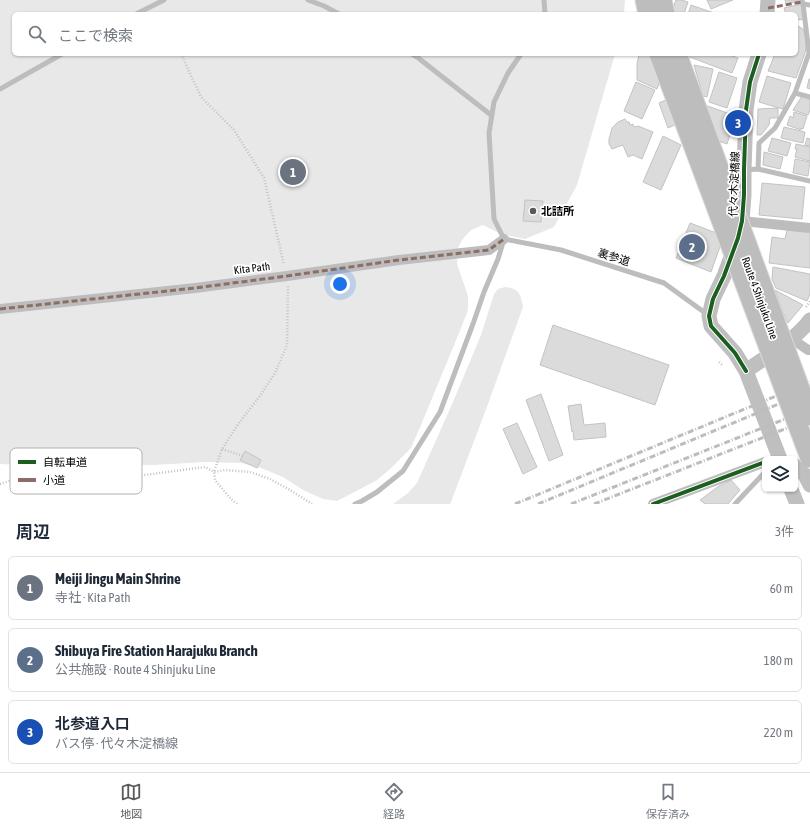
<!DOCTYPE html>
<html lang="ja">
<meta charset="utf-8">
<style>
body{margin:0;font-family:"Asap Condensed","Noto Sans JP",sans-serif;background:#f6f6f7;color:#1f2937}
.controls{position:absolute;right:12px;bottom:12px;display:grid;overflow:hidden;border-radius:6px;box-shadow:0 1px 3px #0004}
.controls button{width:36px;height:36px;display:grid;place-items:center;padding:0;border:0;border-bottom:1px solid #e0e1e3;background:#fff;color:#1f2937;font:20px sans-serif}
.you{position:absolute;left:340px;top:284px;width:14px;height:14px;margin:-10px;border:3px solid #fff;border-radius:50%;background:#1a73e8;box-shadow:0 0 0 6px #1a73e833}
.badge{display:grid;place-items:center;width:26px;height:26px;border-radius:50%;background:#595959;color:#fff;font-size:13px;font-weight:700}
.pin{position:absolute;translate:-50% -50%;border:2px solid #fff;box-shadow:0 1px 4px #0006}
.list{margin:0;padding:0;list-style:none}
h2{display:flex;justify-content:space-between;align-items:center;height:52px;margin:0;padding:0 16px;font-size:17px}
h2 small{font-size:13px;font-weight:400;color:#747a83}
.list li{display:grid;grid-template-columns:26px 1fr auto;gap:12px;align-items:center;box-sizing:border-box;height:64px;margin:0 8px 8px;padding:0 8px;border:1px solid #e0e1e3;border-radius:6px}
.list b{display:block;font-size:15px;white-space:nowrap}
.list p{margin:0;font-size:13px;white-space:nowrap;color:#747a83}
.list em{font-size:13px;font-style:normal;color:#747a83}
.icon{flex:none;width:22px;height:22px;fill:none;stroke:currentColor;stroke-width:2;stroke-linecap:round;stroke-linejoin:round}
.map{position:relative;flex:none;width:810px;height:504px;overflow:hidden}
.search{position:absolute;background:#fff;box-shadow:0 1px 3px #0004;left:12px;right:12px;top:12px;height:44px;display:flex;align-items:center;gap:10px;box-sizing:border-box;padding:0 14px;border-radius:6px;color:#747a83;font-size:15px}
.sheet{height:268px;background:#fff}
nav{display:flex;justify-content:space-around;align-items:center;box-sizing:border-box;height:56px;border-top:1px solid #e0e1e3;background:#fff;font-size:11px;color:#747a83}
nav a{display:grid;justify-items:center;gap:2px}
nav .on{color:#595959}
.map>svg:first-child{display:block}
</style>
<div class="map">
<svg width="810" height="504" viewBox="0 0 810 504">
<rect width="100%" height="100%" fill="#fff"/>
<path fill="#e8e8e8" d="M0 0H625L624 14H14V54H615L577 185 554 227 525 239 501 234 483 225 471 230 462 240 458 248 457 264 468 296V310L459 333 421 425 411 448 389 470 377 480 364 487 337 501 323 499 303 490 283 477 261 468 241 463 206 462 153 465 105 464 63 467 0 464Z
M505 287C519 288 521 295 523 307L488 404 451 502 450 504H393L408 493 417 483 453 402 481 335 494 294 498 289Z"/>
<path fill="#dbdbdb" stroke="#c3c3c3" d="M676 0H682L688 2 684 14H679L672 11Z
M707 0H733L711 9Z
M785 0H799V1L786 4Z
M801 4 804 19 797 20 796 14H786L784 8Z
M691 5 717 14H688Z
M796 25 803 29 806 37V50L796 78 768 71 775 54H796Z
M639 54H651L661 78 657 89 637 80V64Z
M688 54H727L738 58 732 73 687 56Z
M694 65 713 69 707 97 703 96Z
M719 72 737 78 727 108 709 102Z
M767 76 791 83 783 109 759 102Z
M809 79H810V89L807 88Z
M636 82 655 90 642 119 624 111Z
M802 96 810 99V110L808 115 793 110Z
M668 99 677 124 668 128 659 103Z
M699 103 736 116 727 144 689 131Z
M778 108V118H770L769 125 761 135H757L758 109Z
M794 112 807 116 803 129 801 128V130L787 125 790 116 793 118Z
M625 119 627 122H629L630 125 633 124 634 127 638 126 653 132 642 159 633 155 628 157 623 145 612 149 609 144V139L612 128 618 122Z
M784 127 805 132 803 143 781 138Z
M663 136 681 145 661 190 643 182Z
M772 138 791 143 787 156 768 151Z
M807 138 810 139V146L805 145Z
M796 144 810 147V161L795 157 797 149H795Z
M764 152 783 157 780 169 763 165Z
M795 159 810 162 808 176 793 173Z
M762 183 805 187 802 219 759 215Z
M525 200 543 201 541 222 523 221Z
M690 223 719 234 722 241 711 272 676 258Z
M787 230 810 232V268L769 263 772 237 785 239Z
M773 267 810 274V294L807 301 776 288 772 279Z
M775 290 803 305 788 323 782 310Z
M553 325 669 365 655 405 540 365Z
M541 394 563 455 549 461 526 400Z
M581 404 584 425 605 423 606 437 574 440 573 431 572 432 568 406Z
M517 423 537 467 523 474 503 429Z
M245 451 261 460 257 468 240 460Z
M731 480 740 490 728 504H705L700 500 719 486Z"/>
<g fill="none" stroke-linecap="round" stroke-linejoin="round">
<g stroke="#dbdbdb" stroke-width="21">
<path id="highway" d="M645 0 648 14
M662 0 665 14"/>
</g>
<path stroke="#c2c2c2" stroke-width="2.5" stroke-dasharray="1 2" stroke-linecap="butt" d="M181 54 201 97 234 130 264 178 284 265
M806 307 810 301
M719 362 722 365
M222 449 243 456
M0 484 40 471 76 469 123 476H137L205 467 214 472 225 470 250 472 270 479 290 490 312 504
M237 504 229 497 215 480 214 472 222 449 239 423 260 396 275 373 287 345 288 286"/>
<path stroke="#bdbdbd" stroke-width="5" d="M308 0 324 6 339 14
M544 0 545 14
M803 4 810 5
M136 14 164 0
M412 54 417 57 491 115
M0 89 62 54
M795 93 810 97
M758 169 810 181
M745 170 758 169 759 143 775 128 795 93 809 53 803 4 802 0
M504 239 561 250 664 283 708 315
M355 504 362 501 377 492 403 471 440 412 474 321 484 292 498 259 504 239 494 219 489 133 494 102 508 73 521 54
M735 504 765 472"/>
<path stroke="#bdbdbd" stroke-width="10" d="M742 221 810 228
M0 309 195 288 287 276 399 260 489 250 504 239
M792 339 808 350H810
M653 504 765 462"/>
<path stroke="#bfbfbf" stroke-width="15" d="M767 14 768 0
M759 54 750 82 746 110 744 170V195L742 221 738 238 724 276 713 299 709 316 711 326 735 353 746 371 780 459
M746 371C767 356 794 341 810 320
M795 466 805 475 810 485
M791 489 797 504"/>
<use href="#highway" stroke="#bdbdbd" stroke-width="19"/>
<path stroke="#bdbdbd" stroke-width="3" stroke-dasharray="6 2 1 2" stroke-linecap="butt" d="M515 504 810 382
M538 504 810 391
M571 504 810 409
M594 504 810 419"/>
<g stroke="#dbdbdb" stroke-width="21" stroke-linecap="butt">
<path id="highway-bridge" d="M659 54 810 458
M677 54 810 416"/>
</g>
<use href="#highway-bridge" stroke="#bdbdbd" stroke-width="19"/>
<path stroke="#8d6e63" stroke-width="3" stroke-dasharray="6 3" stroke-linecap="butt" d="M768 8 802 2
M0 309 195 288 287 276 399 260 489 250 504 239"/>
<g stroke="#fff" stroke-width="6">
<path id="cycleway" d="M746 371 735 353 711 326 709 316 713 299 724 276 738 238 742 221 744 195V170L746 110 750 82 759 54
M653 504 765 462"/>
</g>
<use href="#cycleway" stroke="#1b5e20" stroke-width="4"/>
</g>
<circle fill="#595959" stroke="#fff" stroke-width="1.5" cx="533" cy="211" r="4"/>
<g text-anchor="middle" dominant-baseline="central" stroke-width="3.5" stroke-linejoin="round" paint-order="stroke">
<g font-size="11" fill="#000" stroke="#fff">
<text transform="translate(734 184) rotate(-88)">代々木淀橋線</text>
<text transform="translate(614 257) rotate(18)">裏参道</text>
<text transform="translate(252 268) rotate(-7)">Kita Path</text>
<text transform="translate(760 298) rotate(70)">Route 4 Shinjuku Line</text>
</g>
<g font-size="11" font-weight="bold" fill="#000" stroke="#fff" text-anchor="start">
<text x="541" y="211">北詰所</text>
</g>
</g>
<rect x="10" y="448" width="132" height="46" rx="6" fill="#fff" stroke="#b2b2b2" stroke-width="1"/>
<rect x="18" y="460" width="18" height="4" fill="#1b5e20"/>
<rect x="18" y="478" width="18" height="4" fill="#8d6e63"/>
<g font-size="11" fill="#000">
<text x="43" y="466">自転車道</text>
<text x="43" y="484">小道</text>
</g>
</svg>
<div class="controls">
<button><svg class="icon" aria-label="layers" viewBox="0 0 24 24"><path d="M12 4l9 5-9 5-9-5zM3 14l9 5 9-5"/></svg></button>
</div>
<div class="you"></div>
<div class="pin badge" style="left:293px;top:172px;background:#6b7280">1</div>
<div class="pin badge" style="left:692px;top:247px;background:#5c6f8a">2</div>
<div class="pin badge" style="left:738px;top:123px;background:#1a4fb4">3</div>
<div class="search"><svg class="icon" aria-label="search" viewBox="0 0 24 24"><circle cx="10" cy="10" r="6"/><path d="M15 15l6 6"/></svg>ここで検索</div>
</div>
<section class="sheet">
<h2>周辺<small>3件</small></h2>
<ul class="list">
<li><span class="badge" style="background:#6b7280">1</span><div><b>Meiji Jingu Main Shrine</b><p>寺社 · Kita Path</p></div><em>60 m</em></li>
<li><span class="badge" style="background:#5c6f8a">2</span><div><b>Shibuya Fire Station Harajuku Branch</b><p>公共施設 · Route 4 Shinjuku Line</p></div><em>180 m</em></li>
<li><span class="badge" style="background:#1a4fb4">3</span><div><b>北参道入口</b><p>バス停 · 代々木淀橋線</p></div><em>220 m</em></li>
</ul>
</section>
<nav>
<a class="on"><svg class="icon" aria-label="map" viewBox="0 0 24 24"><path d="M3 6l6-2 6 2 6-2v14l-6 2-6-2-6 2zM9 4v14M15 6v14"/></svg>地図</a>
<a><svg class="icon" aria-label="directions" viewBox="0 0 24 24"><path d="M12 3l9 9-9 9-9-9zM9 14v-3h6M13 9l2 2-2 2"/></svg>経路</a>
<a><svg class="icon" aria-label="saved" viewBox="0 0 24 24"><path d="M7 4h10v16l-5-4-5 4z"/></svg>保存済み</a>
</nav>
